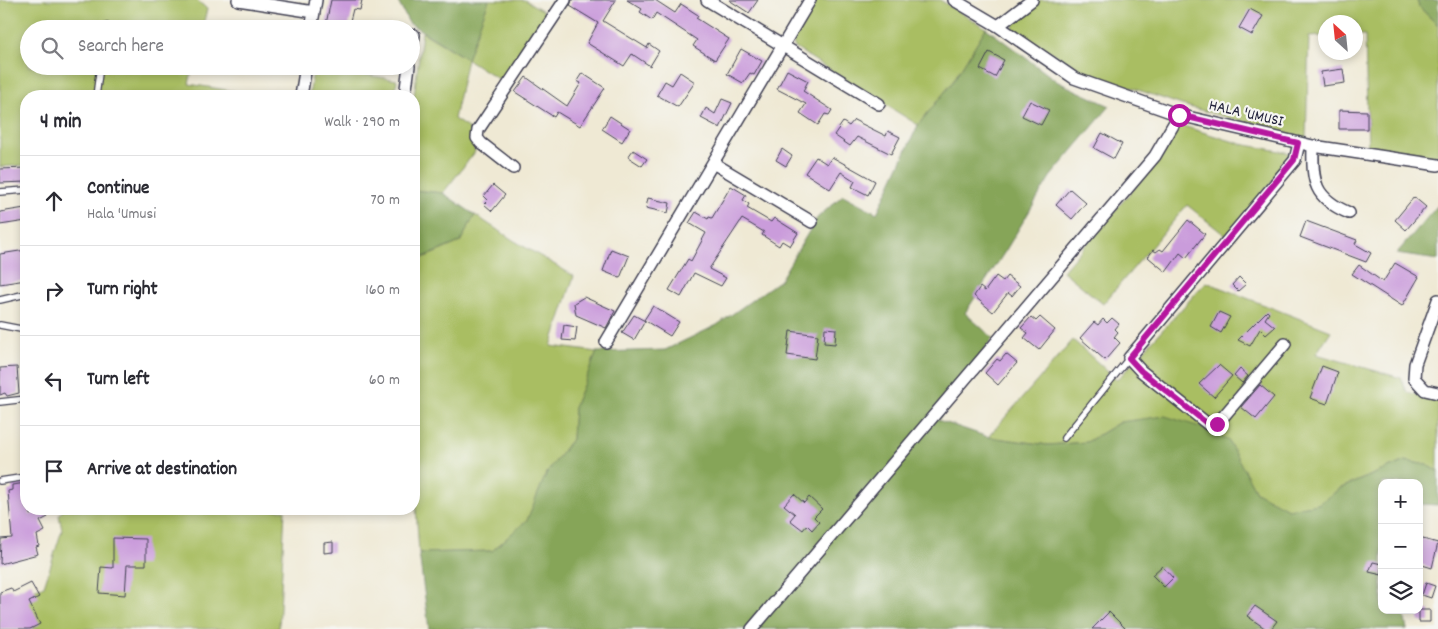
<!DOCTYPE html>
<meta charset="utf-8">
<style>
body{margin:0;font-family:Dekko,sans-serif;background:#f2f2f3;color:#2b2b33}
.controls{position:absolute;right:15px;bottom:15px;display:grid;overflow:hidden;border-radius:10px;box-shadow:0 2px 8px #0003}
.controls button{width:45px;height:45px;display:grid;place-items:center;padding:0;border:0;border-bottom:1px solid #e1e1e2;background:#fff;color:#2b2b33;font:25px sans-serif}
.compass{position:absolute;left:1318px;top:15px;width:45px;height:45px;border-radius:50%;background:#fff;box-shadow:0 2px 8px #0003;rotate:333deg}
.stop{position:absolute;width:15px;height:15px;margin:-11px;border:4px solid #b5179e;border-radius:50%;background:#fff}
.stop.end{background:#b5179e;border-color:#fff;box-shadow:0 1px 5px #0008}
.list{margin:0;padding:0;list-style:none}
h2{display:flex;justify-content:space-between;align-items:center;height:65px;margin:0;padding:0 20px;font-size:21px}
h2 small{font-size:16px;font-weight:400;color:#7c7c81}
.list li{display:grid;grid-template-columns:32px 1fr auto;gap:15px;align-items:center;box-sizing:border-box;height:90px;padding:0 20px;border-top:1px solid #e1e1e2}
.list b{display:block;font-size:19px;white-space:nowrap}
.list p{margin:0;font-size:16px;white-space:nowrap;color:#7c7c81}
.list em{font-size:16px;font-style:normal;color:#7c7c81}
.icon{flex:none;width:28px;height:28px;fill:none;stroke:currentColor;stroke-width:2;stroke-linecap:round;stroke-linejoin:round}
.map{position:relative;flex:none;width:1438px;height:629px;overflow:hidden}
.search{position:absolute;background:#fff;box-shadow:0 2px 8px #0003;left:20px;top:20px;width:400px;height:55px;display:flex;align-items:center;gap:12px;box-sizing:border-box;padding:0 18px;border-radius:28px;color:#7c7c81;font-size:19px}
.panel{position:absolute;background:#fff;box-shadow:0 2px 8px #0003;left:20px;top:90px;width:400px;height:425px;border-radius:20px}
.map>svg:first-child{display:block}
</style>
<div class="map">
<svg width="1438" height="629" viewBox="0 0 1438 629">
<rect width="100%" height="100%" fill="#f6f6f2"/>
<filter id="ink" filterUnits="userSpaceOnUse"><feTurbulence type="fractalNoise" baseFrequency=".02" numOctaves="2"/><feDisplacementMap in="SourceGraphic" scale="10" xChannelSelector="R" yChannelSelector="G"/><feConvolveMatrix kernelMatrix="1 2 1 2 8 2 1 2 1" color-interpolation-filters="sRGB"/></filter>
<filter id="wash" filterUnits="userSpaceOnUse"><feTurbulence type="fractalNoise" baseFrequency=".0096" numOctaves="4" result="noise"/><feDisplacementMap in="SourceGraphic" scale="20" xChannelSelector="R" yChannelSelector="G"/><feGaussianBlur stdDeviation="1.12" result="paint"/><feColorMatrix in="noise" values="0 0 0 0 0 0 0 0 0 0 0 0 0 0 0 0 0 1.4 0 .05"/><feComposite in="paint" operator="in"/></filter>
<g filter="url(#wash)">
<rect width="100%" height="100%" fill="#efe9d4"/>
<path fill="#a9be62" stroke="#66704e" d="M0 0H197L207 9 202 29H29V66H193L189 84 264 96H26V165L0 167Z
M489 0H525L552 16 506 84 467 59 454 119 471 130 475 152 443 193 414 190V96L422 32 467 59Z
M815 0H940L986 28 952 83 918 125 795 48 791 37Z
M1040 0H1417L1419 7 1438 25V159L1368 150 1365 35H1356V22H1326L1325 36 1309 37 1306 139 1182 105 1083 71 1013 30 1014 21Z
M314 66 397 80 395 96H309Z
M1180 125 1241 144 1291 153 1289 162 1226 236 1187 205 1103 304 1063 271 1161 157Z
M475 215 513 240 574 276 551 346 597 352 574 407 572 439 546 474 528 520 492 551 419 553 414 476V262L460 242Z
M1206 282 1331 331 1316 354 1401 378 1407 392 1438 400V471L1427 465 1405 461 1341 488 1318 504 1288 510 1256 492 1243 469 1120 422 1087 442 1048 445 988 437 1073 340 1117 380Z
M64 509 285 510 279 629H0V603L44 586 62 530 59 515Z"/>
<path fill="#86a558" stroke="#54644a" d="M397 0H489L467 59 409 23Z
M1417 0H1438V25L1419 7Z
M986 28 1058 82 1110 106 1050 177 1006 250 965 313 993 338 938 420 988 437 1048 445 1087 442 1120 422 1165 416 1200 427 1228 440 1256 492 1288 509 1318 504 1341 488 1405 461 1427 465 1438 471V505L1419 504V483H1382V610H1403L1407 629H429L419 553 492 551 527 520 546 474 572 439 574 407 597 352 665 350 717 325 780 280 817 218 843 195 877 213 918 125 952 83Z
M414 190 443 193 475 215 460 242 414 261Z
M1438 205V260L1396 254Z"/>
<g id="blocks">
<path fill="#ca9cdb" d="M331 0H362L360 10 353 9 348 29H325Z
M572 0H616L603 21 647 48 649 44 659 51 650 66 632 54 624 66 587 43 598 23 570 6Z
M627 0H655L675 13 681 4 698 15 696 18 729 39 715 60 693 46 697 40 656 13 652 20 640 12 642 9Z
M729 0H758L749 13Z
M1250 9 1263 16 1252 35 1239 28Z
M741 49 762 61 754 75 750 73 743 83 727 74Z
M989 52 1004 60 995 77 980 69Z
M1343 69 1345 83 1323 86 1321 72Z
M787 70 808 81 803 91 832 110 829 115 825 114 818 125 800 113 806 104 777 89Z
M680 72 695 82 678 107 657 95 665 81 672 85Z
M582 73 605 88 580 126 557 112 554 117 515 92 526 77 567 106 581 83 577 81Z
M722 99 732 103 720 128 701 118 706 108 715 114Z
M1030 101 1049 110 1041 125 1022 116Z
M1339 110 1367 111V129H1339Z
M610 116 630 129 622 142 602 129Z
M854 120 886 136 888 131 900 137 891 154 857 137 850 146 834 135 843 122 849 126Z
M1102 133 1122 144 1114 159 1094 148Z
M782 149 792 156 786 166 776 160Z
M633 150 647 159 642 166 628 157Z
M816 157 827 164 832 157 875 181 868 195 852 187 855 181 841 172 830 189 805 173Z
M26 168V182L0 183V169Z
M493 185 505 195 492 211 484 204 488 200 484 196Z
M731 186 746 195 743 200 749 204 747 208 771 222 774 218 798 233 790 246 782 241 779 246 762 235 764 232 742 219 709 269 726 278 721 286 694 273 681 297 669 290 688 259 691 261 706 233 689 223 696 212 708 219 709 217 712 218Z
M1070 189 1086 203 1072 219 1056 205Z
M1414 197 1426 207 1406 230 1395 220Z
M648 198 670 203 668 213 646 208Z
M25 208 26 221 0 225V212Z
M1188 220 1205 234 1186 258 1180 253 1166 272 1148 257 1153 250 1156 252 1160 249 1163 251Z
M1306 221 1357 240 1355 244 1371 253 1366 262 1300 237Z
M611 249 629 256 620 278 603 271Z
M26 250V280L0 284V254Z
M1395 263 1419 277 1402 306 1352 274 1359 265 1383 282Z
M996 276 1003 281 1007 276 1020 286 1012 296 1008 293 993 312 974 296 980 287 985 291Z
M1239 277 1246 284 1238 291 1232 285Z
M584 297 615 311 606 328 576 315 574 303Z
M653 306 679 322 670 336 644 320Z
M1267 311 1269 313 1265 319 1275 327 1266 335 1260 329 1250 346 1238 340Z
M1219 312 1230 317 1221 333 1211 327Z
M634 315 645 321 634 340 622 333Z
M1031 317 1036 321 1040 317 1055 330 1039 350 1024 338 1028 333 1021 328Z
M1112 318 1119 324 1115 329 1118 332 1114 337 1120 343 1105 360 1080 338 1094 322 1098 325 1103 319 1107 323Z
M564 325 577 327 575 341 562 340Z
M825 328 836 329 835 344 824 343Z
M790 331 818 335 815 359 787 355Z
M1006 354 1017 363 998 385 985 373 997 359 1000 361Z
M1219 365 1232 376 1214 397 1199 384Z
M1322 366 1338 372 1327 404 1310 398Z
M17 367 19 393 7 396 5 393 0 395V368Z
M1240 369 1248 376 1242 383 1234 376Z
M1260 385 1274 397 1256 419 1241 407Z
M26 483V509H30V515L44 509 48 517 40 521 45 531 37 535 39 546 36 547 38 554 0 564 1 539 12 538 8 491 12 490V485Z
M794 494 804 503 809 497 822 509 814 517 819 522 812 530 807 525 803 530 790 520 795 514 784 505Z
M113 538 146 539V565H127L125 595 99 593 101 567 113 568Z
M1419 538 1438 543 1432 568 1419 564Z
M333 542V552L324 553V543Z
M1373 562 1382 564V575L1369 572Z
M1162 566 1173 578 1164 587 1152 575Z
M31 583 39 597 29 602 40 624 30 629H0V592L11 588 13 592Z
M1426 583 1435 586 1431 598 1422 595Z
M1255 606 1277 621 1271 629H1266L1247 616Z
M1419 610H1430V622H1419Z
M1109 612 1126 629H1092Z"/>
</g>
</g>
<g filter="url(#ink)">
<use href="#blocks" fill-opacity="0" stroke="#414052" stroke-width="1"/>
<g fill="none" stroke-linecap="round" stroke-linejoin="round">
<g stroke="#414052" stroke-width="8">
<path id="service" d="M106 29 107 26
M96 96 100 66
M0 192 26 190
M0 300 26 294
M0 325 26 330
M0 402 26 399
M1064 438 1129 358
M0 481 26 477"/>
</g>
<g stroke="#414052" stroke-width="14">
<path id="minor" d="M238 0 314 12 316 0
M707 0 879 104
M954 0 998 26 1074 78 1179 115 1313 146 1438 165
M998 26 1032 0
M311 29 314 12
M411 53 414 35
M301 96 306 66
M405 96 409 66
M1313 146C1312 182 1314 198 1349 213
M713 163 812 222
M513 168 481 143 477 138 478 130 565 0
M1438 300 1415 364 1414 378 1425 390 1438 393
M606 342 810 0
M1285 344 1217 424 1209 425 1141 371 1129 358 1295 160 1299 143
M752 629 1155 156 1179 115"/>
</g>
<use href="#service" stroke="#fff" stroke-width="5.5"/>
<use href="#minor" stroke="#fff" stroke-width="11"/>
</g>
</g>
<g fill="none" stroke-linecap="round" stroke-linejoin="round" filter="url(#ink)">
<path stroke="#b5179e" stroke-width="6" d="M1179 115 1298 143 1294 160 1129 358 1141 371 1209 425 1217 424"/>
</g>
<g text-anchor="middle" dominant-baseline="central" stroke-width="4.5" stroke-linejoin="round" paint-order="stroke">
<g font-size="16" fill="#22223b" stroke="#f6f6f2">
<text transform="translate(1246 114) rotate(13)">HALA 'UMUSI</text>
</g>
</g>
</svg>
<div class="controls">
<button>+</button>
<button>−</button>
<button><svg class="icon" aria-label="layers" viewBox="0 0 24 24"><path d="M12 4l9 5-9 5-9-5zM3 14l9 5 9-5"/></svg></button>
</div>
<svg class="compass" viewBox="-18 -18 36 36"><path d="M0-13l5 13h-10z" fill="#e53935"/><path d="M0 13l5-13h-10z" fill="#7c7c81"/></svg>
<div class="stop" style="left:1179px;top:115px"></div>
<div class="stop end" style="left:1217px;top:424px"></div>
<div class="search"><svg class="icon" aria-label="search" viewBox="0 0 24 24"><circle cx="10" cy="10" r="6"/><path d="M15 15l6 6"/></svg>Search here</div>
<section class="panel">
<h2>4 min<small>Walk · 290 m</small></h2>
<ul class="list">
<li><svg class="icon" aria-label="ahead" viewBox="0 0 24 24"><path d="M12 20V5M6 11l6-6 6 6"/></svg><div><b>Continue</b><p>Hala 'Umusi</p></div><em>70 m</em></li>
<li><svg class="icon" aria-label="right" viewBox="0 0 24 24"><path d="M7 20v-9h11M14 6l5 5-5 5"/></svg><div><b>Turn right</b></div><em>160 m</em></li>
<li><svg class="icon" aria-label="left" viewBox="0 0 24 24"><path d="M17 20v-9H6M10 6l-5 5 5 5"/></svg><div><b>Turn left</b></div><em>60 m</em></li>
<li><svg class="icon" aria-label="arrive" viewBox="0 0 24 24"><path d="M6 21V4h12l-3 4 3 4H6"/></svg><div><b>Arrive at destination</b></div></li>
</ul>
</section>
</div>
